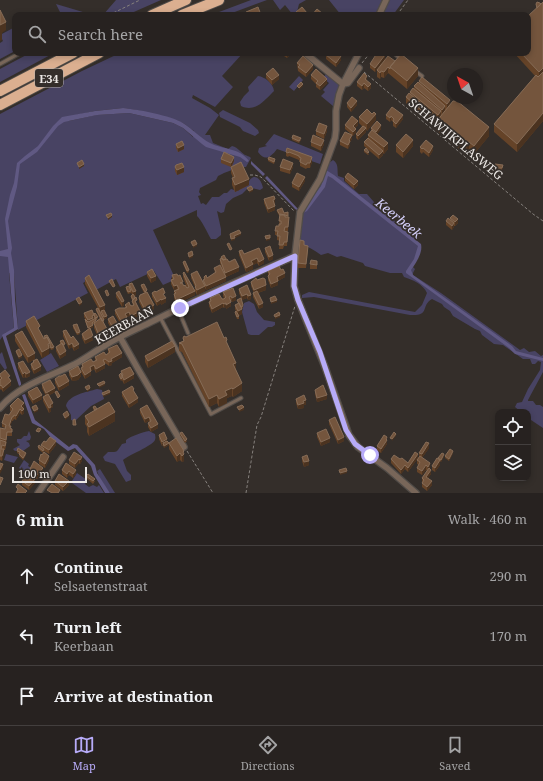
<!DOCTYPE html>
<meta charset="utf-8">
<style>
body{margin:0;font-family:"Noto Serif",serif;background:#2f2a29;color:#f1f3f6}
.controls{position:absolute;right:12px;bottom:12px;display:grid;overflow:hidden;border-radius:8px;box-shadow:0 2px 6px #0003}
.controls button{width:36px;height:36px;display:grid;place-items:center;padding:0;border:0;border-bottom:1px solid #433f3e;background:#272220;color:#f1f3f6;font:20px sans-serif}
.compass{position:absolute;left:447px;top:68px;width:36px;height:36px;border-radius:50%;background:#272220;box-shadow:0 2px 6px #0003;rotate:320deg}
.scale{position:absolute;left:12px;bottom:10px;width:75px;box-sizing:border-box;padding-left:4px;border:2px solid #ece8e5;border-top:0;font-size:11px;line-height:14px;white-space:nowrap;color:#ece8e5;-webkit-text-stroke:3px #342e2a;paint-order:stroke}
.stop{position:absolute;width:12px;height:12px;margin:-9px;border:3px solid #b7abf8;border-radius:50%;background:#fff}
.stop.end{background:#b7abf8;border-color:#fff;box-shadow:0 1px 4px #0008}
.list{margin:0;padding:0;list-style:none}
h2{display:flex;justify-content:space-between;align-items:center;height:52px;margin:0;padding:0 16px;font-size:17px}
h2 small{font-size:13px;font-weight:400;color:#a4a4a5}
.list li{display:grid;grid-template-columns:26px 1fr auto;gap:12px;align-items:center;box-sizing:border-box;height:60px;padding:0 16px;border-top:1px solid #433f3e}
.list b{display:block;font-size:15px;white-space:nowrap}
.list p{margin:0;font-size:13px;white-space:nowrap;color:#a4a4a5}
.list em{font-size:13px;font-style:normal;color:#a4a4a5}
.icon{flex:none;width:22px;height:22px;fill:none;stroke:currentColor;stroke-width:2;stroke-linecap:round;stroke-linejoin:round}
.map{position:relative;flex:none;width:543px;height:493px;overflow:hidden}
.search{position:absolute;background:#272220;box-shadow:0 2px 6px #0003;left:12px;right:12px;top:12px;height:44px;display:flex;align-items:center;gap:10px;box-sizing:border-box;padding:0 14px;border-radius:8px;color:#a4a4a5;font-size:15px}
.sheet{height:232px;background:#272220}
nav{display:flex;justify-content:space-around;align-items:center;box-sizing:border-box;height:56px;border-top:1px solid #433f3e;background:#272220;font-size:11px;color:#a4a4a5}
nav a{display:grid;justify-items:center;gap:2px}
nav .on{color:#b7abf8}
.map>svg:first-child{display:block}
</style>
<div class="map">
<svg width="543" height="493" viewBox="0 0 543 493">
<rect width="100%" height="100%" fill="#342e2a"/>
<path fill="#484363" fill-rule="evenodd" d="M116 0H161L127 15H103Z
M251 0H267L232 13 233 15H211Z
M273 0H306L299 4 297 12 293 15 285 5 280 10Z
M329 0H382L375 15H341Z
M390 0H404L393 15H382Z
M56 4 93 15H58L61 14Z
M15 27V51L0 59V43L3 41 0 35Z
M30 53H54L0 82V69Z
M120 53H243L222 76 233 87 215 107 193 95 192 98 210 108 219 115 205 135H210L213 143 228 149 232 146C239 148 240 152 245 155 247 156 249 156 251 158L246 167H240L224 173 218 176 216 180 200 188 199 192 201 195 198 196 201 204 203 203 206 205 212 197H219L224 193H227L231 189 238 191 240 188 248 184C252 172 261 177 263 188L260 190 252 188 247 189 242 194 233 198 226 204 224 212 221 213 217 211 221 229V235L216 239H211C208 234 201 219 197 216V210L153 230 174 276 171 278 172 281 163 285 154 271 120 287 116 279 96 290 90 279 83 283 88 293 18 330 14 273H9L14 329 5 333 0 340V255L1 251H0V114L82 71ZM123 108 137 110 183 123 194 131 193 137 183 128 173 123 129 113 96 115 69 121 67 117 95 111Z
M326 74 339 85 333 106 321 96 325 92 323 90 329 83 323 78Z
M258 76C265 77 273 83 274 91 265 100 255 113 241 106L240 102 244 96 249 91 248 87Z
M299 76 303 80 294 91 289 87Z
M223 110 250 123 258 130 259 133 255 136 243 131 240 127 220 117 219 113Z
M274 134 323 154 320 164 277 149C271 157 265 162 258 152L259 148 267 146 265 145Z
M333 160C339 164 337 169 338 176L344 178V181L359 194H367L380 209 411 234 416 238 419 247 412 266 415 269 413 273V275L441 293 520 350 524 348 529 352 535 351 541 356 543 355V372L528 400V401H533L536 405H540L543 407V428L528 418V412H521L515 407 517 403 522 402 528 389 540 370 541 362 538 361 535 364H532L530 359H523L503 345 494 344 482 335 480 331 475 329 453 316 450 311 444 307 442 304 432 299C420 306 431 316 410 315L314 297 302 298V295L309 292 415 312 422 305 427 293C423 284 413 280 404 277L402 273H390L365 266 363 263 341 256 337 257 328 253 321 255C314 250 308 246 300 244L302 211 320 185 329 163Z
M249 301 254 304 257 312 264 320 275 322V325L272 327H268L259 335H251L248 334 242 312 244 303Z
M2 352 7 368 5 370 0 363V354Z
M51 353 59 366 47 372 40 360Z
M97 389 102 390 104 399 91 406 75 421 71 420V415L66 406C68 395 87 392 97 389Z
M29 431 31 437 30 440 26 441 29 443 30 446 23 451 19 450 15 451 13 449 20 445 17 442V439H21L24 436H27Z
M149 431 155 434C155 436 156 437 155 440 152 446 129 455 123 460L127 471 131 475V480L126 482 115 464 105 461 103 457 108 452C118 452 116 453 122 444L126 443V440C131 436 143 432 149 431Z
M6 454 18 457 14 463 4 460Z
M24 460 29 464 28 466 31 468 27 474 19 468Z
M100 469 115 493H110L100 479 97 471Z
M77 473 87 480 85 484 89 487 93 485 97 487 99 485 104 493H86L72 483V481Z"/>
<path fill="#605983" d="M123 108C136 109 172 116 183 123 193 129 200 138 210 143 223 150 239 147 249 161L247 162 240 157 206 147 202 144 183 128 173 123 129 113 97 115 64 122 58 126 37 152 20 164 17 187 8 221 12 248 11 253 14 270 15 299 18 329 6 336 21 383V385L19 386 2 335 5 333 14 328 8 257 0 256V251L8 249 5 219 10 195 14 183 17 163 25 156 38 146 53 126 62 117 95 111Z
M251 161 265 174 263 176 251 164Z
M326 170 334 175 421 244C423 253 416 263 411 270L413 275 512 346 516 351 543 358V361L515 354 509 348 406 273V271L414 259 418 246 332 178 328 176 325 187 307 211 303 213 302 211 321 186Z
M267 176 298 209 297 210 295 209 265 178Z
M25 394 35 420 69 447 73 444 77 445 95 465 97 473 110 493H105L94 475 91 466 75 448 68 451 52 439 44 429 32 423 22 395Z"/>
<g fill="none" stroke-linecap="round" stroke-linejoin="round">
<g stroke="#514c48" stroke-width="5">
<path id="lane" d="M394 53 402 60
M0 64 20 53
M415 71 422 76
M178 309 188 333
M160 317 211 414 241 398"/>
</g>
<g stroke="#514c48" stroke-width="8">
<path id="street" d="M379 15 386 0
M305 53 343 84
M359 53 343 84 339 95 336 111V130L335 138 320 179 300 212 295 256 294 286 298 300 325 367 349 435 358 447 387 468 416 493
M343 84 348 83 359 68
M120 337 138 369 184 447
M0 408C19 385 49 377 75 364 86 358 95 351 106 345 120 336 135 330 149 323 197 299 246 277 295 256
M38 493 63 457"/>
</g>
<g stroke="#514c48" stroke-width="12">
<path id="highway" d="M152 15 186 0
M182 15 219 0
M0 91 73 53
M0 105 99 53"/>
</g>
<path stroke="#86817d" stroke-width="1" stroke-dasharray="3 2" stroke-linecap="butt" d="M109 15 140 0
M397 15 408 0
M362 63 370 53
M364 72 533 214 543 221
M250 175H255L261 177 294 211
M187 451 213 493
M246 493 257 425 261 417 295 306"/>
<use href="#lane" stroke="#786659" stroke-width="3"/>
<use href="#street" stroke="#786659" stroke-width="5.5"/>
<use href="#highway" stroke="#dbaf90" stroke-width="10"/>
</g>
<path fill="#654328" d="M543 2V121L517 152 494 132V124L535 76 514 53H528L536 9V4H541Z
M284 53H292L287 58 284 56Z
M317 53H324L322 56Z
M326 55 341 60 336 67 326 59Z
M385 59 375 72 370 68V64Z
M395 61 418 76 407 89 388 73 384 78 381 77 380 79 377 77V70Z
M297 63 313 69 306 77 298 71Z
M266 74 279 79 272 85 266 78Z
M311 75 327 83 320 90 316 87V84L311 79Z
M367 80V81L371 88 368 91 364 88 362 90 357 86V82Z
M419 81 489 136 474 154 469 150 467 152 460 147 459 149 436 130V123L433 126 406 103V97L410 94V92L414 89V86L419 83Z
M347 103 357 105 351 112 347 107Z
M386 115 403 119 396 128 393 126V122L391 120 390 122 386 119Z
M359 117 376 120 367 131 366 129V132L358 140 356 138V134L362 126 359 123Z
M345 125H358L355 128 353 136 352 135V139L350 142V145L348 149 340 145V141L351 134 345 129Z
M371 128 381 129 377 134 388 149 384 154 383 153V155L379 159 364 146V142L368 138V135L371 131Z
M316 131H327L324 139 316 135Z
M292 138 301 140 299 143 292 140Z
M311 142 324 144 321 151 311 146Z
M176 144 184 149 178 152 176 148Z
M396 145 413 146 403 158 396 152Z
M420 147 433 150 429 157 423 152 422 154 420 152Z
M287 148 312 162 310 168H307L306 169 300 166V162L299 161V160L289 156 288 157 286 156V152Z
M364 150 369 154 368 155 364 152Z
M221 159 234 161 232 166 249 185 235 192 232 185V178H233L231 173V167L221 163Z
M268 159 275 161 274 164 268 161Z
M503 165 502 170H495V176H492V167L495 168Z
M175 167 184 172 177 175 175 171Z
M280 167H293L290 174 280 171Z
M345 177 358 185 354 189 345 181Z
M305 181 299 191 292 187V183Z
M264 199 275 204H274L275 210 268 213 264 203Z
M277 210 284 213 288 212V217H289L288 231H285L288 232 287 246H284L283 249H279L280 241 277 240V235H275V231L279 226V224L280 217 277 212Z
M450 218 458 223 455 226H454V227L452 230 446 225V221L450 219Z
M304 245 308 250 306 268H298V263Z
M259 248 264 263 259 266 257 263 253 265V269L246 272 239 255V251L244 254Z
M265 248 273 259 269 261 265 252Z
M221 257 229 262 239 271 226 277V281L206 290 205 288V291L197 295 195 291V295L176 304 174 298V291L177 289 174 290 171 284V280L172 279V275L184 286 187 288 183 277V273L195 291V287L191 278V274L203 283 204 277 207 278 215 273 214 268 222 269 220 263V259H221Z
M183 262 189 272 187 273 183 264Z
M310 264 317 265V269H310Z
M281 270 285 277 278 281V285L271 288 268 280V271Z
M147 272 156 280 151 283 147 276Z
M85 278 105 311 107 318 104 319V322H103L107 333 98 337 94 328V324H93V327L90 329 93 340 85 344 82 338V334L88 329 85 321V319L86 320 84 317V313L94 314 98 319 96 320V322L100 319 96 311V309L98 308 85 284Z
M251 282 266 290 258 293 263 307 259 309 253 297V293H254L251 286Z
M129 284 136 295 134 296 140 315 131 320 129 316 127 317V321L121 325 115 314V310L125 308V305L133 306 132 300 131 298V296L132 295 131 292V293L128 294 126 290V287H129Z
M141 285 147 292 154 309 145 314 139 302V298L144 293 141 287Z
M247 285 251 299 248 300 247 298 242 300 239 293V289Z
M156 292 165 297 166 302 161 305V303L157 306 152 297V293Z
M223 292 236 300 232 302 231 300 230 301 231 306 226 309V307L224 308 223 307 212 313 209 306 210 298 222 299 224 298 223 296Z
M116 293 124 305 122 307 116 297Z
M237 300 243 307 242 309V314L239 315V319H237L235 314V312L236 311 235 309V305L238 303Z
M108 319 117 327 112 330 108 323Z
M26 321 40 331 44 339V336L54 349 51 350 50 348 49 349V354L42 358 26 327Z
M73 325 80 334 77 335 73 328Z
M63 331 71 338 79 348 74 351 72 347 69 349 63 336Z
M15 335 35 359 28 363 15 341Z
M186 337 227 345 236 370 242 391 233 397 232 396 227 398V403L219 407 217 403 209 407 182 352 179 351V343L183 341V338Z
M60 341 65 346 64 347 66 355 60 359 56 351V347L60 344Z
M108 349 122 357 112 363V365L109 366 105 363V368L96 373 94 369 91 371V375L85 379 81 372 82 364 93 362 95 361V357L106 355 108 353Z
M16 351 22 357 19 359 16 353Z
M175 352 148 368 145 362V356Z
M33 361 41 370 34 374 31 368V364L33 362Z
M18 363 30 376 26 378 25 377 23 378 18 368Z
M69 371 81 376 78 380 72 381 69 375Z
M121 371 134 378 124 384 122 380 121 381 119 377V375L121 373Z
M0 374 10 379 11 385 3 392 1 389 0 390Z
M55 379 69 385 59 391 55 383Z
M42 384 55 392 48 396 53 407 51 408V411L49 413 43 401V397L46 396 42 388Z
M315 390 327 399 317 402 315 394Z
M28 392 42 399 33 404 28 396Z
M122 392H134L138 402 129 408 122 396Z
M296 399 306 405H304V408L298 409 296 403Z
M147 405 158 428 151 432 148 427V423L150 422 149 421 145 423 140 413V409Z
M10 406 24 407 23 408 24 413 22 415 20 413 16 420 14 419 13 421H12L10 426 12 433V436H7L6 446 5 450H4V453L2 461 0 460V428L5 429V428L2 427V423L9 415 11 412 10 411Z
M93 407 97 409 115 421 89 436 87 432V427L85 424V416L94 411 93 409Z
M329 420 344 441 338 444 329 424Z
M180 433 187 441 185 443 180 435Z
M317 433 330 442 321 446 317 437Z
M159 435 167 441 169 445 164 448 163 445 162 446 159 439Z
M387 437V444L381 453 377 450V446Z
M46 442 56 445 49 454 44 451 43 453 38 449V447H41V445Z
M169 443 184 453V461L182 462 180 460 177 462 169 449Z
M18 448 26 455 23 460 19 456V454L17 453Z
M429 448 422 458 430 467 429 468 431 474 428 478 432 485 427 491 422 487V478L428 471 426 470 422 475 417 472V468L419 465 417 464V460L419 457V453Z
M453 453 449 461 445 458V456Z
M42 455 49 460 45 468 39 464V460Z
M444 456 441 462 440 461V465L435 472 432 470V466L438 459V458Z
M82 457V461L80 464 79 463 75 468 69 464V460Z
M302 457 309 465 304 467 302 461Z
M418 458 408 472 405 469 401 474 391 463V459H400L408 463Z
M66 463 76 474 73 478 69 475 67 478 62 474V470Z
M30 469 43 472 37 479 30 474Z
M86 476 95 481 93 484 86 478Z
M22 481 35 483 29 490 22 485Z
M55 481 69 485 63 491 55 485Z"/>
<path fill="#4b3320" d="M6 22V30L2 33V40L0 41V25Z
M288 53H292L287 58V54Z
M385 55V59L375 72V68Z
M341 56V60L336 67V63Z
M313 65V69L306 77V73Z
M388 67V73L384 78V72Z
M418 68V76L407 89V81Z
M543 68V76L539 80V72Z
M381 71V77L380 79V73Z
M279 75V79L272 85V80Z
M367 76V80L365 83V79Z
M327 79V83L320 90V86Z
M364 83V88L362 90V86Z
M303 84V86L299 90V88Z
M371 84V88L368 91V87Z
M450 100V106L447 110V104Z
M357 101V105L351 112V108Z
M445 106V112L442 116V110Z
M441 111V117L438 121V115Z
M543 113V121L517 152V144Z
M376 114V120L367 131V124Z
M403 115V119L396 128V124Z
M391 116V120L390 122V118Z
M436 116V122L433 126V120Z
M358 121V125L353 130V126Z
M381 125V129L376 136V132Z
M327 126V131L324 139V134Z
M489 127V136L474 154V146Z
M366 128V132L358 140V136Z
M356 129V133L353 136V132Z
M352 135V139L350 142V145L348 149 349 140Z
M460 138V147L459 149V141Z
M324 140V144L321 151V146Z
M413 140V146L403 158V152Z
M469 142V150L467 152V144Z
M388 143V149L384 154V147Z
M184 145V149L178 152V148Z
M433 146V150L429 157V153Z
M383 151V155L379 159V155Z
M234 157V161L231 167V163Z
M312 157V162L310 168V163Z
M293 163V167L290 174V170Z
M84 164V166L79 169V167Z
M184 167V172L177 175V170Z
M305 177V181L299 191V187Z
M249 179V185L235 192V185Z
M358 181V185L354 189V185Z
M253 189V191L249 193V191Z
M275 199V204L273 205V200Z
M275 206V210L268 213V209Z
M112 215V217L108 220V218Z
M458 219V223L455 226V222Z
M454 223V227L452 230V226Z
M241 233V235L235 238V240L231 241V239L234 236Z
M270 238V240L266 241V239Z
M197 244V246L193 248V246Z
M193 255V257L189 259V257Z
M273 255V259L269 261V257Z
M257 258V263L253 265V269L246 272V268L251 261Z
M264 259V263L259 266V262Z
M239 267V271L226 277V281L206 290V286L225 277V273Z
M285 273V277L278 281V285L271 288V284L277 277Z
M156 276V280L151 283V278Z
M177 285V289L174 290V286Z
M266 285V290L254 294V290Z
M205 286V291L197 295V290Z
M136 291V295L133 296V292Z
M195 291V295L176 304V300Z
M247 294V298L242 300V296Z
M251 295V299L248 300V296Z
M236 296V300L232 302V298Z
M166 298V302L161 305V300Z
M161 299V303L157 306V302Z
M277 300V302L271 304V302Z
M124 301V305L122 307V302Z
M82 302V304L79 306V304Z
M231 302V306L226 309V305Z
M223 303V307L212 313V309Z
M226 303V307L224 308V304Z
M263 303V307L259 309V305Z
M105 305V312L101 311 100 314V307Z
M154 305V309L145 314V310Z
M242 309V314L238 316V311Z
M140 311V315L131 320V316Z
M129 312V316L127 317V321L121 325V321L125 314Z
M94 315V319L88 324V320L92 316Z
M280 315V317L275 319V317Z
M107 316V318L104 319V317Z
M117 323V327L112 330V326Z
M93 325V327L88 330V328Z
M107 329V333L98 337V333Z
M93 336V340L85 344V340Z
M50 343 49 354 42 358V352L48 344Z
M72 343V347L69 349V345Z
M79 344V348L74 351V347Z
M175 346V352L148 368V361Z
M66 351V355L60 359V355Z
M35 353V359L28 363V357Z
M122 353V357L112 363V365L109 366V362L111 359Z
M22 355V357L19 359V357Z
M236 363V371L233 364Z
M105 364V368L96 373V369Z
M94 365V369L90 372V367Z
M41 366V370L34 374V370Z
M91 371V375L85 379V375Z
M25 372V377L23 378V374Z
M30 372V376L26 378V374Z
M81 372V376L78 380 72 381V377Z
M134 374V378L124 384V380Z
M11 381V385L3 392V388Z
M69 381V385L59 391V387Z
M105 383V385L99 388V386Z
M242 383V391L233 397V389Z
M55 388V392L46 397V393Z
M90 388V390L87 392V390Z
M232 388V396L227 398V403L219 407V399L225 391Z
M110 392V394L103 397V395Z
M42 395V399L33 404V400Z
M217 395V403L209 407V399Z
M327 395V399L317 402V398Z
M138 398V402L129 408V404Z
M306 400V405H304V408L298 409V405L303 401Z
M24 403V407L21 410V406Z
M53 403V407L51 408V411L49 413V408L50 405Z
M244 407V410L239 412V410Z
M20 409V413L16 420V416Z
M24 409V413L22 415V411Z
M38 409V411L34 413V411Z
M115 412V421L89 436V427Z
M69 415V417L65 420V418Z
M12 417V421L9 430V426Z
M149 417V421L145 423V419Z
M158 424V428L151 432V428Z
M396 434V436L392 441V439Z
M344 437V441L338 444V440Z
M387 437V444L381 453V449Z
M330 438V442L321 446V442Z
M167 439V443H163V445L162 446V442Z
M56 441V445L49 454V450Z
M169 443V445L164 448V446Z
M429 443V448L422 458V454Z
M4 449V453L2 461V456Z
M184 451V461L182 462V456L183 452Z
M453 451V453L449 461V459Z
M180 453V460L177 462V456Z
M418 454V458L408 472V468Z
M444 454V456L441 462V460Z
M49 456V460L45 468V464Z
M82 457V461L80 464V460Z
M79 459V463L75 468V464Z
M440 460V465L435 472V468Z
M309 461V465L304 467V462Z
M430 463V467L428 471V467Z
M3 464V468L0 474V470Z
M405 465V469L401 474V470Z
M426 465V470L422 475V471Z
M43 468V472L37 479V475Z
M76 470V474L73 478V474Z
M431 470V474L426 481V477Z
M69 471V475L67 478V474Z
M347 471V473L340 475V473Z
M35 479V483L29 490V486Z
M69 481V485L63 491V487Z
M432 481V485L427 491V487Z"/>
<path fill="#74553d" stroke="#866c57" d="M537 2 540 3 541 4 537 8 536 4Z
M543 2V68L539 72 521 53H528V16Z
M258 7 261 15H258V14L255 15H247L246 12Z
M302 7 307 13 305 15H299L296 12Z
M317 9 323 14 322 15H312Z
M0 10 6 22 0 25Z
M327 53H337L341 56 336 63 326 55Z
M377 53H382L385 55 375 68 370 64Z
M401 54 418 68 407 81 390 67Z
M303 56 313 65 306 73 298 67 300 65 297 63Z
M388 56 395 61 390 67V69L388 67 384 72 381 71 380 73 377 70Z
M273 68 279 75 272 80 266 74Z
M316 69 327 79 320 86 316 83 318 81 311 75Z
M543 72V113L517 144 494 124 536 75 538 77Z
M364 73 367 76 365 79 371 84 368 87 364 83 362 86 357 82Z
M422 77 450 100 447 104 419 81Z
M301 82 303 84 299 88 297 86Z
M418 82 445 106 442 110 414 86Z
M413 88 441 111 438 115 410 92Z
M409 93 436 116 433 120 406 97Z
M352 97 357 101 351 108 347 103Z
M453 101H457L489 127 474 146 469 142 467 144 460 138 459 141 436 122Z
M392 107 403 115 396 124 393 121 394 119 391 116 390 118 386 115Z
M367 109 372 114 374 112 376 114 367 124 359 117Z
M352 116 358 121 353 126 356 129 353 132 345 125Z
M377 121 381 125 376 132 371 128Z
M319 123 327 126 324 134 316 131Z
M363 126 366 128 358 136 356 134Z
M372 130 388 143 384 147 368 135Z
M345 132 352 135 349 140 350 141 348 145 340 141Z
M406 134 413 140 403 152 396 145Z
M293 135 301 138 299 141 292 138Z
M313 135 324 140 321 146 311 142Z
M368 138 383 151 379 155 364 142Z
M426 140 433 146 429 153 423 148 422 149 420 147Z
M182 141 184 145 178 148 176 144Z
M287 148 312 157 310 163H307L306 165 300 162 301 158 299 157V156L289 152 288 153 286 152Z
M366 148 369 152 368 153 364 150Z
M224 152 234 157 231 163 221 159Z
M269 157 275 159 274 162 268 159Z
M283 159 293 163 290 170 280 167Z
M82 160 84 164 79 167 77 163Z
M241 162 249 179 235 185 232 178 235 177 231 167Z
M182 163 184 167 177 170 175 167 176 165Z
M495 164 503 165 502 168H495V174L492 173V167L495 168Z
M297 173 305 177 299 187 292 183Z
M348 173 358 181 354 185 345 177Z
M251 186 253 189 249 191 247 188Z
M274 196 275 199 273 200 275 206 268 209 264 199Z
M282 208 284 213 288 212V216L285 215H280L277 210Z
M111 213 112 215 108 218 106 215Z
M280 214 285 215V217H289L288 227H285L284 231 288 232 287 242H284L283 245H279L280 236H277L278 231H275L276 226H279V224H281V221H279Z
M453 215 458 219 455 222 450 218Z
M448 218 454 223 452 226 446 221Z
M239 230 241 233 234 236 235 238 231 239 230 234Z
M270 235V238L266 239 265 236Z
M195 240 197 244 193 246 191 242Z
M300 240 304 241V245L308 246 306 264 298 263Z
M229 243 232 249 230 250 227 244Z
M270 246 273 255 269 257 265 248Z
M259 248 264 259 259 262 257 258 251 261 253 264 246 268 239 251 242 250 244 254Z
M192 251 193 255 189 257 188 253Z
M224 255 226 259 223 260 221 257Z
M222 258 223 260 227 259 229 262 235 259 239 267 225 273 220 259Z
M311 260 317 261V265L310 264Z
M185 261 189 270 187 271 183 262Z
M220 265 226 277 206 286 203 280 205 279 204 277 206 275 207 278 216 272 214 268Z
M279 266 281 270 283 269 285 273 277 277 278 281 271 284 268 276 270 274 268 271Z
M152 269 156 276 151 278 147 272Z
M197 271 205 286 197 290 195 287 196 286 191 274Z
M184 272 195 291 176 300 174 294 176 293 174 291 179 289 177 285 174 286 171 280 174 279 172 275 177 274 178 276 180 275 183 282 180 283H182L184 286 185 285 187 288 189 287 183 273Z
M89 275 105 305 100 307 85 278Z
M256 278 257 280 263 278 265 279 266 285 254 290 251 282Z
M112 279 115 286 113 287 109 281Z
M132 283 136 291 133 292 129 284Z
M144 284 147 290 145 292 141 285Z
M247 285 251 295 248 296 247 294 242 296 239 289Z
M129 286 131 291 128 292 126 287Z
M163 288 165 293 163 294 166 298 161 300V299L157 302 152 293 155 291 156 292Z
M233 288 236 296 232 298 231 296 229 297 231 302 226 305V303L224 304 223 303 212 309 209 302 211 301 210 298 219 294 222 299H224L226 297 223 292Z
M107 290 109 295 107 296 105 291Z
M119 291 124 301 122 302 116 293Z
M257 291 263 303 259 305 253 293Z
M147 292 154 305 145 310 139 298 140 295Z
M133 294 135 297 133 300 131 296Z
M275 296 277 300 271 302 270 298Z
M79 297 82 302 79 304 76 299Z
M136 297 137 300 135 301 140 311 131 316 129 312 125 314 127 317 121 321 115 310 119 308H125L127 307 125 305 129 302 130 305 132 306 134 305 132 301Z
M241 298 243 305 242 307H241L237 300Z
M239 303 242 309 238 311 235 305Z
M98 308 104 320 102 321 96 309Z
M92 310 94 315 92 316 93 318 88 320 84 313Z
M104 310 107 316 104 317 101 311Z
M236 311 239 316 237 317 235 312Z
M279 312 280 315 275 317 274 315Z
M95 313 98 317 95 318 94 314Z
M34 316 40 326 38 328 44 339 47 337 50 343 48 344 49 348 42 352 26 321Z
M113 316 117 323 112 326 108 319Z
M96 318V320L92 323 93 325 88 328 85 319 88 322Z
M101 318 107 329 98 333 94 323Z
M217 322 224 338 226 337 227 340 226 341 236 363 233 364 242 383 233 389 232 388 225 391 227 395 219 399 217 395 209 399 182 344 179 343 184 341 183 338 184 336 186 337Z
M77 324 80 332 77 333 73 325Z
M90 328 93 336 85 340 82 334Z
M66 330 71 338 73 336 79 344 74 347 72 343 69 345 63 331Z
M22 331 35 353 28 357 15 335Z
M47 335 54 347 51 348 50 346V343L47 337 45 338 44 336Z
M63 340 65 344 63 345 60 341Z
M172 341 175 346 148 361 145 356Z
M62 343 66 351 60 355 56 347Z
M117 345 122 353 111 359 112 361 109 362 105 359 103 360 105 364 96 369 94 365 90 367 91 371 85 375 81 368 83 367 82 364 91 359 93 362 97 360 95 357 104 352 106 355 110 352 108 349Z
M19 349 22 355 19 357 16 351Z
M37 359 41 366 34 370 31 364 34 362 33 361Z
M23 361 30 372 26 374 25 372 23 374 18 363Z
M78 366 81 372 78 375 72 377 69 371Z
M130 367 134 374 124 380 122 376 123 375 121 371Z
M5 370 10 376 8 377 11 381 3 388 1 385 0 386V380L2 378 0 376V374Z
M121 373 122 376V378L121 379 119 375Z
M65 374 69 381 59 387 55 379 59 376H61Z
M50 380 55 388 46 393 42 384Z
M104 381 105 383 99 386 97 384Z
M89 385 90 388 87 390 85 387Z
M323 385 327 395 317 398 315 390Z
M132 386 134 389 133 390 138 398 129 404 122 392Z
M37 387 42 395 33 400 28 392Z
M109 390 110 392 103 395 102 393Z
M57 391 60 396 58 398 55 392Z
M48 394 53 403 50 405 51 407 49 408 43 397Z
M304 395 306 400 303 401 304 403 298 405 296 399Z
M18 398 24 403 21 406 24 409 22 411 20 409 16 416 14 415 13 417H12L9 426H11L10 428 12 429V432H7L6 440 0 438V428L5 429 6 425 2 423 5 414 9 415 13 409 10 406Z
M109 402 115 412 89 427 87 424 89 422 85 416Z
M36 405 38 409 34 411 32 407Z
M147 405 158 424 151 428 148 423 151 421 149 417 145 419 140 409Z
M242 405 244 407 239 410 237 407Z
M95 406 97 409 95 410 93 407Z
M67 411 69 415 65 418 63 414Z
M335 417 344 437 338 440 329 420Z
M75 419 76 425H73V420Z
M38 428 41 429 39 432 36 431Z
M326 429 330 438 321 442 317 433Z
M164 432 167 439 162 442 159 435Z
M182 432 187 439 185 441 180 433Z
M394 432 396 434 392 439 390 438Z
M384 435 387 437 386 439 387 440 381 449 377 446Z
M50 437 56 441 49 450 41 445 44 441 46 442Z
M176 438 184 451 183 452 184 454 182 456 180 453 177 456 169 443Z
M0 440 6 442 5 446 2 445 1 449H4L2 456H0Z
M167 441 169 443 164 446 163 443Z
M426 442 429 443 422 454 419 453Z
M39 445 44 449 43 451 38 447Z
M18 448 26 453 23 458 19 454 20 452 17 451Z
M450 449 453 451 449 459 445 456Z
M44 452 49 456 45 464 39 460 41 454 42 455Z
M74 452 82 457 80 460 79 459 75 464 69 460Z
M415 452 418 454 408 468 405 465 401 470 391 459 394 455 400 459 402 458 408 463Z
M442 453 444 454 441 460 438 458Z
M307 455 309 461 304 462 302 457Z
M420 456 430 463 428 467 426 465 422 471 417 468 420 462 417 460Z
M437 458 440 460 435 468 432 466Z
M34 461 43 468 37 475 30 469Z
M0 463 3 464 0 470Z
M66 463 76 470 73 474 69 471 67 474 62 470Z
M346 468 347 471 340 473 339 470Z
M429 468 431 470 426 477 432 481 427 487 422 483 424 480 422 478Z
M27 474 35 479 29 486 22 481Z
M59 474 69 481 63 487 55 481Z
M88 474 95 479 93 481 86 476Z
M0 477 3 478 0 485Z
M18 484 27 491 25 493H16L18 489 16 487Z
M52 484 60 490 58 493H52L47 490Z"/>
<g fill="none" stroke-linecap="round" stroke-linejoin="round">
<path stroke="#b7abf8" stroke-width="5" d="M180 308 295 256 294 286 298 300 320 352 346 430 355 444 370 455"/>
</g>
<g text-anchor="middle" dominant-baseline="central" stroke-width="3.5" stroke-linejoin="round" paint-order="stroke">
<rect fill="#342e2a" stroke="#b5b0ad" stroke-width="1" x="35" y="69" width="28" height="18" rx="3"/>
<g font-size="11" font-weight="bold" fill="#ece8e5">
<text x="49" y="78">E34</text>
</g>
<g font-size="12" fill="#ece8e5" stroke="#342e2a">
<text transform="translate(456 139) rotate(40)">SCHAWIJKPLASWEG</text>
<text transform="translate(124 325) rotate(-29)">KEERBAAN</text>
</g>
<g font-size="13" font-style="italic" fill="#d3cef8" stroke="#342e2a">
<text transform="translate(399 218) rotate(39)">Keerbeek</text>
</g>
</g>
</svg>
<div class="controls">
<button><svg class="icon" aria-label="locate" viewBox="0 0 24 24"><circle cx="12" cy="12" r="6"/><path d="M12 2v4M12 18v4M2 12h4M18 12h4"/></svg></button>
<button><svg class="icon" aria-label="layers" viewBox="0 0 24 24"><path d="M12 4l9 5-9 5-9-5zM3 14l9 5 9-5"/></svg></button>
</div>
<svg class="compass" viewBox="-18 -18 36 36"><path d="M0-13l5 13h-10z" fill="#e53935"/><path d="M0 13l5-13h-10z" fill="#a4a4a5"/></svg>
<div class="scale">100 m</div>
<div class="stop" style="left:370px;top:455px"></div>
<div class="stop end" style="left:180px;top:308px"></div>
<div class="search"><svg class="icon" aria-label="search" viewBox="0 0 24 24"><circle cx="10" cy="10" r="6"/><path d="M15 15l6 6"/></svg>Search here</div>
</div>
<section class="sheet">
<h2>6 min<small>Walk · 460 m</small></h2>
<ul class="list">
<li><svg class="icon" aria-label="ahead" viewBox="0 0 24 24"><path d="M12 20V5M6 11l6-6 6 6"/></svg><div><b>Continue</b><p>Selsaetenstraat</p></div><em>290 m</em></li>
<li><svg class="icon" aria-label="left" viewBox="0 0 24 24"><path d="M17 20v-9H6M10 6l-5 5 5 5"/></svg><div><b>Turn left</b><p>Keerbaan</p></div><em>170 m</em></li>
<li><svg class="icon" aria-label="arrive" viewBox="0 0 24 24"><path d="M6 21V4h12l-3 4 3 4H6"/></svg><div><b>Arrive at destination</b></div></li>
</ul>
</section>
<nav>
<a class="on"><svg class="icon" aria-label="map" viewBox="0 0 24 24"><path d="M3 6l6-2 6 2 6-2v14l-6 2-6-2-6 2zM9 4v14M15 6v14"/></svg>Map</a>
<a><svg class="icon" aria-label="directions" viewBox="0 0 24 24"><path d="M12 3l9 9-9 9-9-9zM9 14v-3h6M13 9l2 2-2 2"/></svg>Directions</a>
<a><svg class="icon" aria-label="saved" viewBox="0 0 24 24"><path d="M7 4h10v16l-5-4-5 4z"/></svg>Saved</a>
</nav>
